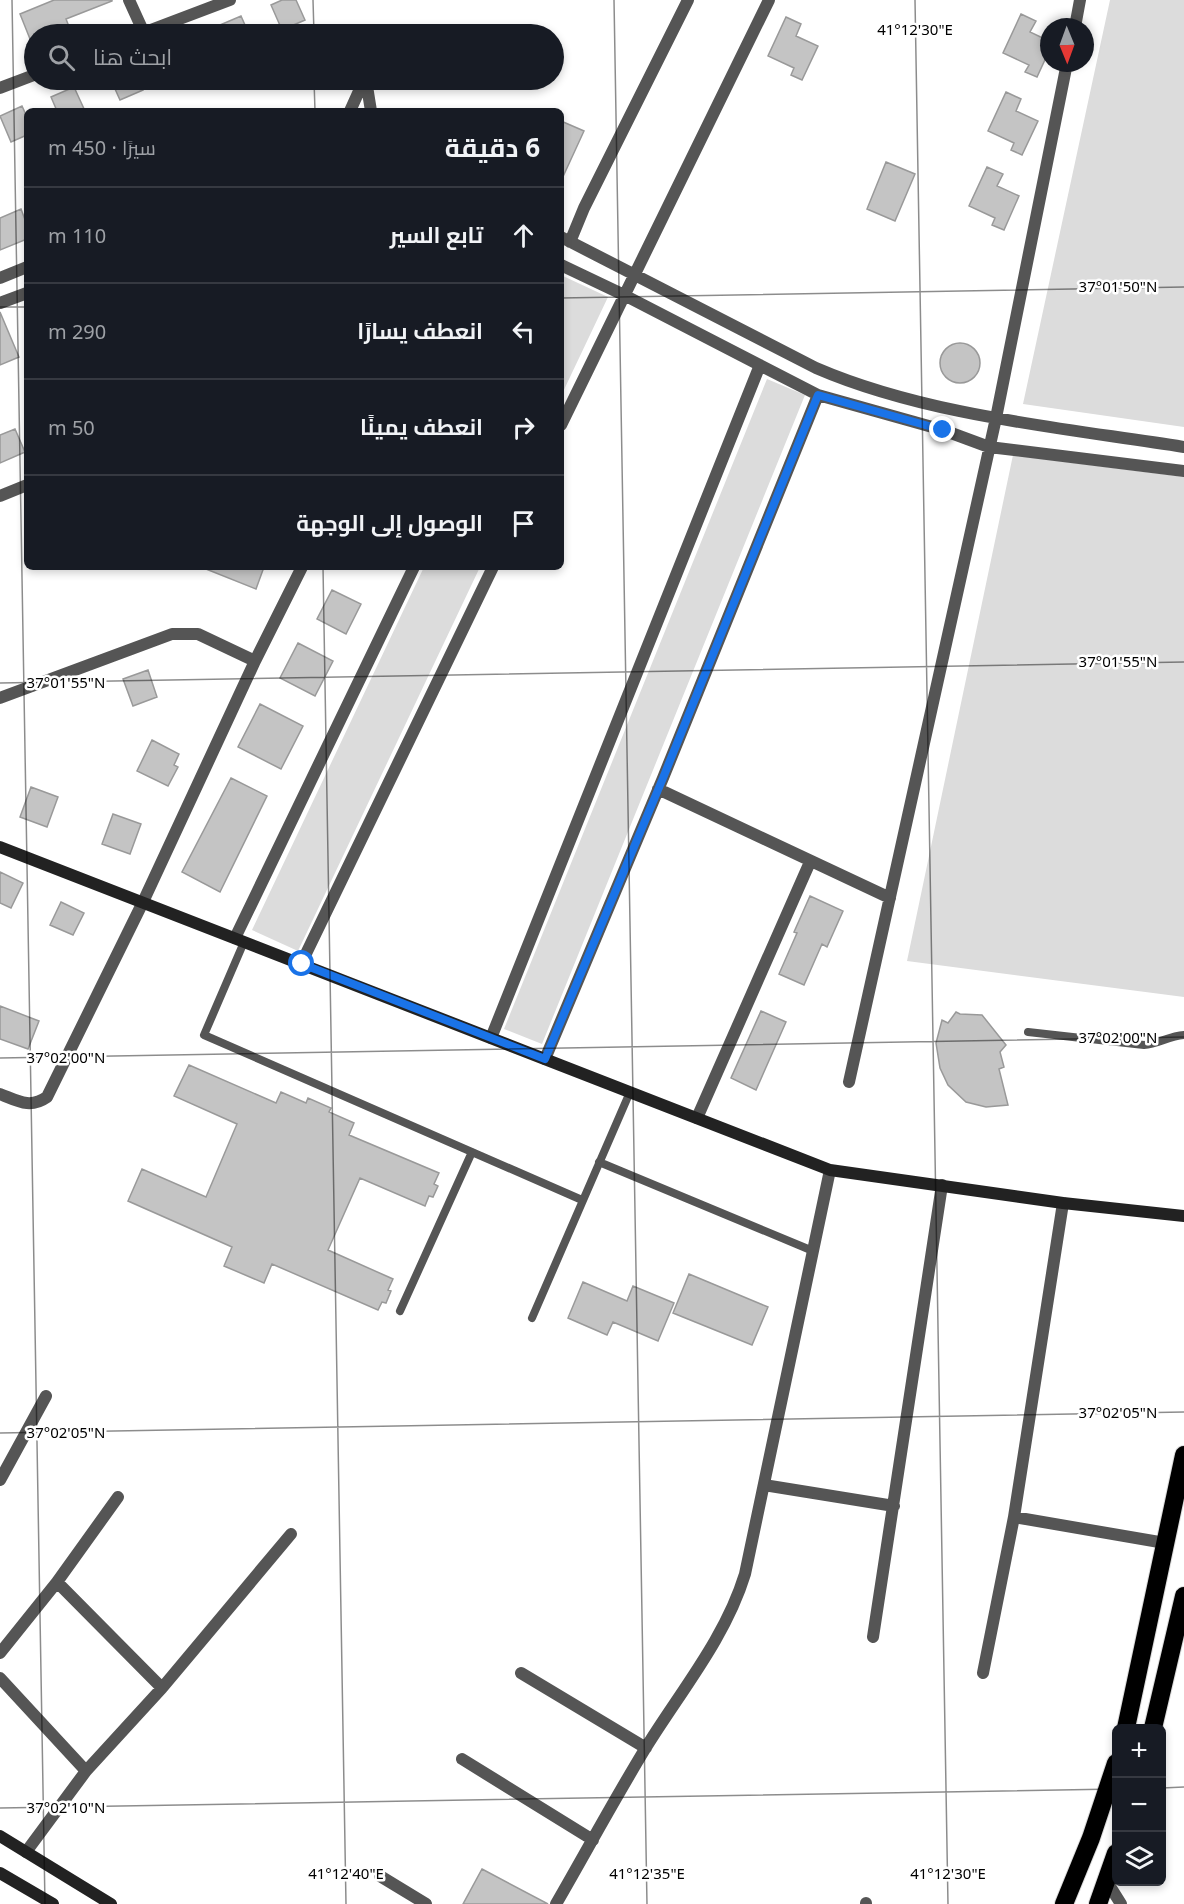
<!DOCTYPE html>
<html lang="ar">
<meta charset="utf-8">
<style>
body{margin:0;font-family:"Noto Sans",Cairo,sans-serif;background:#20242c;color:#f1f3f6;direction:rtl}
.controls{position:absolute;right:18px;bottom:18px;display:grid;overflow:hidden;border-radius:9px;box-shadow:0 3px 9px #0003}
.controls button{width:54px;height:54px;display:grid;place-items:center;padding:0;border:0;border-bottom:2px solid #363941;background:#171b24;color:#f1f3f6;font:30px sans-serif}
.compass{position:absolute;left:1040px;top:18px;width:54px;height:54px;border-radius:50%;background:#171b24;box-shadow:0 3px 9px #0003;rotate:179deg}
.stop{position:absolute;width:18px;height:18px;margin:-14px;border:4px solid #1a73e8;border-radius:50%;background:#fff}
.stop.end{background:#1a73e8;border-color:#fff;box-shadow:0 2px 6px #0008}
.list{margin:0;padding:0;list-style:none}
h2{display:flex;justify-content:space-between;align-items:center;height:78px;margin:0;padding:0 24px;font-size:26px}
h2 small{font-size:20px;font-weight:400;color:#9ea1a6}
.list li{display:grid;grid-template-columns:39px 1fr auto;gap:18px;align-items:center;box-sizing:border-box;height:96px;padding:0 24px;border-top:2px solid #363941}
.list b{display:block;font-size:22px;white-space:nowrap}
.list em{font-size:20px;font-style:normal;color:#9ea1a6}
.icon{flex:none;width:33px;height:33px;fill:none;stroke:currentColor;stroke-width:2;stroke-linecap:round;stroke-linejoin:round}
.map{position:relative;flex:none;width:1184px;height:1904px;overflow:hidden;direction:ltr}
.search{position:absolute;background:#171b24;box-shadow:0 3px 9px #0003;left:24px;top:24px;width:540px;height:66px;display:flex;align-items:center;gap:15px;box-sizing:border-box;padding:0 21px;border-radius:33px;color:#9ea1a6;font-size:22px}
.panel{position:absolute;background:#171b24;box-shadow:0 3px 9px #0003;left:24px;top:108px;width:540px;height:462px;border-radius:9px;direction:rtl}
.map>svg:first-child{display:block}
</style>
<div class="map">
<svg width="1184" height="1904" viewBox="0 0 1184 1904">
<rect width="100%" height="100%" fill="#fff"/>
<path fill="#dcdcdc" d="M1110 0H1184V427L1023 404Z
M563 276 608 297 561 396V279Z
M767 379 805 395 542 1044 504 1029Z
M1013 455 1184 477V997L907 961Z
M424 567H480L298 951 252 930Z"/>
<path fill="#c4c4c4" stroke="#999" stroke-width="1.5" d="M54 0H112V1L66 19 68 24 42 34H34V37L30 39 20 14Z
M282 0H296L305 20 282 30 271 5Z
M1021 14 1036 21 1030 32 1049 41V51L1037 77 1025 72 1029 65 1003 53Z
M241 16 249 34H199Z
M786 17 801 24 796 36 818 46 802 80 791 75 794 68 768 56Z
M111 80H139L143 90 120 100Z
M74 87 85 111H57L51 97Z
M1006 92 1021 99 1016 111 1038 121 1022 155 1011 150 1014 143 988 131Z
M22 106 27 117V135L11 142 0 116Z
M561 121 584 131 561 181Z
M886 162 915 174 895 221 867 209Z
M987 167 1003 174 997 186 1019 196 1004 230 992 225 995 218 969 206Z
M21 209 27 225V239L0 250V218Z
M0 312 19 357 0 365Z
M940 363a20 20 0 1 1 40 0a20 20 0 1 1-40 0Z
M15 429 25 452 0 463V435Z
M201 567H264L256 589Z
M332 590 361 604 346 634 317 619Z
M298 643 333 661 315 696 280 678Z
M148 670 157 697 133 706 123 679Z
M260 704 303 726 281 769 238 747Z
M152 740 179 754 174 765 178 767 168 786 137 771Z
M231 778 267 796 220 892 182 872Z
M31 787 58 797 47 827 20 817Z
M113 814 141 824 130 854 102 844Z
M0 872 23 883 11 908 0 903Z
M810 896 843 911 827 947 822 944 804 985 779 974 797 933 794 932Z
M61 902 84 913 73 935 50 925Z
M0 1006 39 1021 28 1049 0 1039Z
M761 1011 786 1022 756 1090 731 1078Z
M956 1012 960 1014 982 1015 1006 1045 1000 1052 1004 1067 999 1069 1008 1105 986 1107 966 1102 948 1085 940 1068 936 1043 942 1020 948 1023Z
M189 1065 276 1103 281 1092 306 1103 308 1098 331 1108 329 1112 354 1123 349 1135 439 1173 434 1184 438 1186 433 1197 429 1196 425 1206 360 1178 328 1250 393 1279 388 1290 391 1291 386 1303 382 1302 378 1310 272 1264 264 1283 224 1266 232 1247 128 1201 142 1169 206 1197 237 1124 174 1096Z
M689 1274 768 1307 752 1345 673 1313Z
M583 1282 627 1301 633 1286 674 1303 658 1341 613 1322 607 1335 568 1318Z
M482 1869 548 1904H463Z"/>
<g fill="none" stroke-linecap="round" stroke-linejoin="round">
<g stroke="#dbdbdb" stroke-width="20">
<path id="highway" d="M1126 1728 1184 1455
M1153 1728 1184 1596
M1064 1904 1091 1838 1116 1763
M1098 1904 1116 1853"/>
</g>
<path stroke="#555" stroke-width="8" d="M244 942 204 1035 582 1200
M1028 1032 1144 1045C1158 1044 1169 1036 1184 1035
M599 1162 813 1251
M400 1311 472 1152
M532 1318 630 1092"/>
<path stroke="#555" stroke-width="12" d="M129 0 144 33
M1075 27 1080 0
M140 34 230 0
M366 80 371 111
M0 88 34 75
M350 111 364 80
M561 237 816 368C927 416 1065 428 1184 447
M570 242 584 208 688 0
M561 265 624 295 818 395 943 430 989 447 1184 471
M0 278 27 267
M0 303 27 293
M561 425 769 0
M0 496 27 485
M0 698 172 634H198L255 661
M658 789 890 898
M235 938 414 567
M301 964 493 567
M491 1038 760 365
M545 1059 663 778 818 395
M849 1082 996 418 1067 63
M0 1094C18 1101 30 1109 47 1097L143 902 255 661 302 567
M697 1118 810 862
M0 1480 46 1396
M764 1485 894 1506
M1014 1517 1165 1543
M57 1582 162 1688
M873 1637 942 1185
M0 1653 57 1582 118 1497
M521 1673 646 1748
M983 1673 1014 1517 1063 1203
M0 1678 86 1771
M462 1759 593 1840
M26 1852 86 1771 162 1688 291 1534
M380 1876 426 1904
M1106 1880 1121 1904
M556 1904C586 1852 614 1800 645 1749 680 1692 725 1639 745 1574L830 1170
M866 1904V1903"/>
<path stroke="#222" stroke-width="12" d="M0 847 830 1170 1063 1203 1184 1216
M0 1836 111 1904
M0 1873 53 1904"/>
<use href="#highway" stroke="#000" stroke-width="18"/>
</g>
<g fill="none" stroke-linecap="round" stroke-linejoin="round">
<path stroke="#1a73e8" stroke-width="8" d="M302 964 545 1059 663 778 818 395 943 430"/>
</g>
<path fill="none" stroke="#000" stroke-width="1.5" stroke-opacity="0.45" d="M12 0 45 1904M313 0 314 34M614 0 647 1904M915 0 948 1904M314 80 315 111M561 298 1184 287M0 307H27M323 567 346 1904M0 683 1184 662M0 1058 1184 1037M0 1433 1184 1412M1162 1788 1184 1787M0 1808 1116 1789"/>
<g font-size="15" text-anchor="middle" fill="#000" stroke="#fff" stroke-width="5" stroke-linejoin="round" paint-order="stroke">
<text x="915" y="35">41°12'30"E</text>
<text x="1118" y="292">37°01'50"N</text>
<text x="1118" y="667">37°01'55"N</text>
<text x="66" y="688">37°01'55"N</text>
<text x="1118" y="1043">37°02'00"N</text>
<text x="66" y="1063">37°02'00"N</text>
<text x="1118" y="1418">37°02'05"N</text>
<text x="66" y="1438">37°02'05"N</text>
<text x="66" y="1813">37°02'10"N</text>
<text x="346" y="1879">41°12'40"E</text>
<text x="647" y="1879">41°12'35"E</text>
<text x="948" y="1879">41°12'30"E</text>
</g>
</svg>
<div class="controls">
<button>+</button>
<button>−</button>
<button><svg class="icon" aria-label="layers" viewBox="0 0 24 24"><path d="M12 4l9 5-9 5-9-5zM3 14l9 5 9-5"/></svg></button>
</div>
<svg class="compass" viewBox="-18 -18 36 36"><path d="M0-13l5 13h-10z" fill="#e53935"/><path d="M0 13l5-13h-10z" fill="#9ea1a6"/></svg>
<div class="stop" style="left:302px;top:964px"></div>
<div class="stop end" style="left:943px;top:430px"></div>
<div class="search"><svg class="icon" aria-label="search" viewBox="0 0 24 24"><circle cx="10" cy="10" r="6"/><path d="M15 15l6 6"/></svg>ابحث هنا</div>
<section class="panel">
<h2>6 دقيقة<small>سيرًا · 450 m</small></h2>
<ul class="list">
<li><svg class="icon" aria-label="ahead" viewBox="0 0 24 24"><path d="M12 20V5M6 11l6-6 6 6"/></svg><div><b>تابع السير</b></div><em>110 m</em></li>
<li><svg class="icon" aria-label="left" viewBox="0 0 24 24"><path d="M17 20v-9H6M10 6l-5 5 5 5"/></svg><div><b>انعطف يسارًا</b></div><em>290 m</em></li>
<li><svg class="icon" aria-label="right" viewBox="0 0 24 24"><path d="M7 20v-9h11M14 6l5 5-5 5"/></svg><div><b>انعطف يمينًا</b></div><em>50 m</em></li>
<li><svg class="icon" aria-label="arrive" viewBox="0 0 24 24"><path d="M6 21V4h12l-3 4 3 4H6"/></svg><div><b>الوصول إلى الوجهة</b></div></li>
</ul>
</section>
</div>
